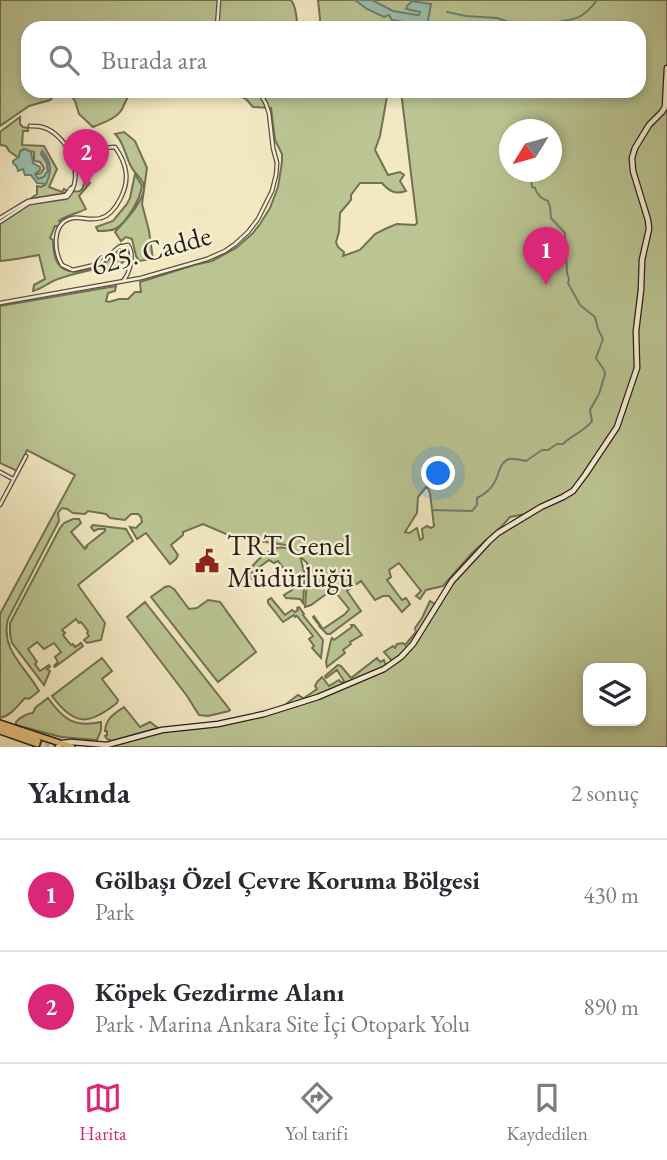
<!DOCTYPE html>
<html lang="tr">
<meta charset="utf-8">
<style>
body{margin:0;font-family:"EB Garamond",serif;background:#f2f2f3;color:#2b2b33}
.controls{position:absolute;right:21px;bottom:21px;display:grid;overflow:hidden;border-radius:14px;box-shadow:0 4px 10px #0003}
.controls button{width:63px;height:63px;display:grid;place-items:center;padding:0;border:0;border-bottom:2px solid #e1e1e2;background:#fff;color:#2b2b33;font:35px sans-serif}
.compass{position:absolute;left:499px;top:119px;width:63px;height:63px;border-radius:50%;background:#fff;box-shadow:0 4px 10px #0003;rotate:233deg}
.you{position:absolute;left:439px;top:474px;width:24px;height:24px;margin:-18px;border:5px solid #fff;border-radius:50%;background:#1a73e8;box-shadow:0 0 0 10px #1a73e833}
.badge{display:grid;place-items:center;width:46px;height:46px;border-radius:50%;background:#db2777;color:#fff;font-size:23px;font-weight:700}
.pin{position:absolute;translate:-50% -58px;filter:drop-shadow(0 2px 4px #0008)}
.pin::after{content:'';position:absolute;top:37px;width:24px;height:21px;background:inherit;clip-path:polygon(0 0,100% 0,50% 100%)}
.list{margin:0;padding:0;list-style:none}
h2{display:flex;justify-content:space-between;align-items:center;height:91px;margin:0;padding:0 28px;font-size:30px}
h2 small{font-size:23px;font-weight:400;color:#7c7c81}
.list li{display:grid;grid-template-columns:46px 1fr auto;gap:21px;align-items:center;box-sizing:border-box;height:112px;padding:0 28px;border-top:2px solid #e1e1e2}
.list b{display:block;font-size:26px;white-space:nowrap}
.list p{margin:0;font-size:23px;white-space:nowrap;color:#7c7c81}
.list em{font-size:23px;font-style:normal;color:#7c7c81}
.icon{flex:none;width:38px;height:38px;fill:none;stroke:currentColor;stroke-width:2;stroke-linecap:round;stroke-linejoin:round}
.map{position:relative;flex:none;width:667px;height:747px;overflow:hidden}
.search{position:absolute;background:#fff;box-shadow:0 4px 10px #0003;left:21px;right:21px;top:21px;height:77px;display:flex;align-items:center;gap:18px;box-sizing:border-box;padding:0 24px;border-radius:21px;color:#7c7c81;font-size:26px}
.sheet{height:315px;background:#fff}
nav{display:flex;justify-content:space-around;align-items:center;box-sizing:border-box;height:98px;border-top:2px solid #e1e1e2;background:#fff;font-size:19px;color:#7c7c81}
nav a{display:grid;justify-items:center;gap:4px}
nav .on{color:#db2777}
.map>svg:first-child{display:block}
</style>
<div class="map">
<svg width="667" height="747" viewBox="0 0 667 747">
<rect width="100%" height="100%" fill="#f2e8c2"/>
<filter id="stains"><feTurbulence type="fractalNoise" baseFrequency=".00286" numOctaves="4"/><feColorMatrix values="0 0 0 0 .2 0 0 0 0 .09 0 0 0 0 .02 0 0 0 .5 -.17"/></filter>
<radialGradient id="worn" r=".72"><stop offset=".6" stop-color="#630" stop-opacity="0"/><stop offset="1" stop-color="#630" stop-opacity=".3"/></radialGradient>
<path fill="#bbc593" stroke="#727155" stroke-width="2" fill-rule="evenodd" d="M0 0H291C297 7 296 18 298 28H28V91H59L50 100 29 106 0 126Z
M318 0H667V747H109L159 732 218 726 318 697 384 669 392 661 384 652 393 646 395 648 397 644 403 643 405 645 416 632 415 628 422 618 430 601 436 605 406 652 448 587 489 541 527 516 525 514 510 517 503 525 472 553 443 586 426 590 420 599 416 596 421 591 399 563 389 570 391 577 387 580 402 600 406 598 410 604 402 612 389 596H383L375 600 361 581 347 591 361 611 330 634H327L319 626V625L313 617 314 616 323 629 345 614 349 609 333 589 311 605 305 607 308 569 307 563 300 556 305 575 303 603 300 599 286 598 284 595 292 590 290 584 293 581 278 561 274 563 269 560 254 571 252 573 256 578 253 580 248 573C250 567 254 565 258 560 270 549 278 544 294 550L286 545 233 537 203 524 183 532V535L171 545 178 555 176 559 170 564 146 533 137 539 130 527 136 528 142 522 141 517 138 514H131L125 520 110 518 106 514 88 511 85 514 73 513 67 509 62 508 58 513 59 521 8 619C0 650 26 667 39 691L29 699 25 698C17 706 12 715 0 718V614L75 475 27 450 17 471 0 463V306L116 286 115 291 108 293 106 301 109 302 119 299H128L135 292H141L140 282 194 265 212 261 236 248 253 233 260 224 270 208 278 187 282 162V154L275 140 271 108 253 107 246 99 231 91H388L380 136 375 150 388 175 400 172 404 175 400 181 406 191C395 195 389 191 382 183H360L351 195V200L340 213 339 232 336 242 338 247 344 252 343 256 360 250 375 234 387 228 397 224 415 225 417 223 401 91H639V28H321ZM510 130H552V172H510ZM427 486 430 493 434 526 431 528 427 526 422 529 423 538 420 540 417 528 409 533 405 532 417 513 418 497ZM588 668H641V721H588Z
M68 91H133C125 97 126 105 120 112 114 120 102 123 93 127L79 114 75 101Z
M20 117V124L23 127 28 128V131H23L22 145 44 146 57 169 49 187 62 192 64 189 67 191 65 193 30 199 37 194V186L41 187 45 185C51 172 52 163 43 152L41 154 47 163 48 171 44 177 38 179 35 176 36 173 38 174 41 173 44 168 40 162 34 161V152L23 149 20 152 19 158 9 151 6 146 0 145V132Z
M124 132 135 141 147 168 142 204 149 231 153 259 139 261 136 256 132 239 126 237 121 241 115 232C124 222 145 201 144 186 143 179 135 174 132 168 125 157 125 143 115 134Z
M135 174 142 186C140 199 127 223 115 229 110 231 103 231 98 231L96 227 113 221 127 204 130 198Z
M85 179 90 183 79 196 86 209C77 214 68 214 59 221L61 223 59 226H55L50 238 53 240C53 265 62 276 87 270 93 268 98 267 103 264 109 260 115 254 120 249L122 251 124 261 119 265C99 268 78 272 58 279 49 282 42 289 33 291L34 285 45 279 39 255C26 257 13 260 0 261V224L30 204 66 199 73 191C84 194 83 185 85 179Z
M73 519H79L81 523 71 532 85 549 87 547 86 546 105 531V529H98L94 531 91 527 93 525 126 529 133 541 78 585 105 623 101 640 87 643 84 640 89 636 87 633 88 631 81 622 79 623 76 619 62 630 65 633 63 635 71 645 73 644 75 647 81 643 83 646 55 667 54 666 58 662 55 657 61 652 54 643 44 649 37 642 28 649 37 662 35 664 40 671 49 665 50 667 47 669 50 671 44 685 12 643 10 634V623L60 528 64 523Z
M169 586 174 589 189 609 197 608 208 600 220 602 256 652 218 682 151 597 165 587Z
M271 598 285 615 292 610 295 612 298 610 297 608 299 607 304 614 303 615 323 640 321 658 312 648 314 646 309 639 313 636 297 616 295 617 294 615 283 622 268 603V600Z
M145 602 230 710 229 711 208 716 199 715 187 696 127 617Z
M351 625H354L362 635 350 642 351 644 343 650 345 653 327 667 326 662 331 640 332 638 334 640 352 627Z
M102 658 112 671 102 679 118 700 117 703C89 725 75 727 52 696Z
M377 658 380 662 384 660 386 666 333 690 287 705 286 704 298 695 303 698H304L317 689 315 686 317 682 322 677 329 686 339 680 342 683 344 681 337 670 326 678 325 676 338 665 341 666 351 678Z
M48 698C63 719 74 728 101 722V730L97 740 61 737 16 725V722C19 718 28 713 33 713L35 708Z
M124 707 140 727 150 722 158 728 112 741 107 739 105 736 107 735V731H105C106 718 114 714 124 707Z"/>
<path fill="#9cc0af" stroke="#6e7f72" stroke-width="2" d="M355 0H372L393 11 417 15H419L420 12 406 9 407 6 412 1 431 4 427 26 392 20 389 15 384 17 367 9Z
M25 149 31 152 33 163 40 167V170L35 174 38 179 44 177 48 171 47 161 41 154 42 151C52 163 52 171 46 184L37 183 31 175H25L23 169 18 171 17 167 13 163V161L19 157 20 151Z"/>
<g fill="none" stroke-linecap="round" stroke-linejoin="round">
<path stroke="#6e7f72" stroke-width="2" d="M447 12 466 16 497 18 509 22 534 28
M539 28C565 15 576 29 597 0
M507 146 510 149
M432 510 472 511 477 505V498C483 495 491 489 494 483 499 476 499 462 509 459 513 458 521 460 526 461L542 450H548L557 444H563C572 435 585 431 592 421L590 410 599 394 605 374 604 370 596 358 603 339 598 329 595 317 580 305 568 283 569 279 567 273 565 233 551 218 550 207 548 201C542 199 537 195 535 188L532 187 531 177 527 172"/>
<path stroke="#cabfa0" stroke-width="5" stroke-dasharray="5 2.5" stroke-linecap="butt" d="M38 741 55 747
M37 744 44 747"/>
<g stroke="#5a5042" stroke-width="5">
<path id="street" d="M217 28 219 0
M104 148 115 147C120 154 125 164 126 173 128 188 116 214 101 218 92 221 82 217 73 218 51 222 54 251 62 265L73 270 99 264 119 247 128 245C135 254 130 273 123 281
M0 218 28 201 66 195 71 188
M0 222 29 203 67 197C87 177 68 134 42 127 38 126 34 126 30 126
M121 246 125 249 130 261
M0 303 141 278 207 259 225 251 235 244 248 232 258 219 272 191 276 175 277 163 273 148 269 113 266 104 259 91
M0 472 13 479
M0 505 26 456"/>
</g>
<g stroke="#281d17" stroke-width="7">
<path id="secondary" d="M58 747 62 743 71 742 107 745 162 730 218 724 264 714 318 697 384 669 401 657 413 644 452 581 489 541 498 533 541 507 563 497 573 491 585 475 617 427 637 368 636 331 641 290 642 260 649 229 648 220 633 171 632 158 635 148 649 125 662 112 665 107 667 68"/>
</g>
<g stroke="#281d17" stroke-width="8">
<path id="primary" d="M0 723 72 747
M0 727 38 741
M0 731 37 744"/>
</g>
<use href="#street" stroke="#f7f0d7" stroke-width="2.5"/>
<use href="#secondary" stroke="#f7f0d7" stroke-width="4.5"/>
<use href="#primary" stroke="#e9c481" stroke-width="5"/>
</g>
<defs>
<g id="civic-bare" transform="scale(1.89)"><path d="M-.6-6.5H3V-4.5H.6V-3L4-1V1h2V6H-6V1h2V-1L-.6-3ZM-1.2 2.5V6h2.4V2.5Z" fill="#8f2418" stroke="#f7f0d7" stroke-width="2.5" paint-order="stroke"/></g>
</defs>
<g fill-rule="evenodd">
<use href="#civic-bare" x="207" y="561"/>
</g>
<g text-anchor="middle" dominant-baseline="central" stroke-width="5" stroke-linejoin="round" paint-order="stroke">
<g font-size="28" fill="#281d17" stroke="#f7f0d7">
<text transform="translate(151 250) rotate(-15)">625. Cadde</text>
</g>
<g font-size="28" fill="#281d17" stroke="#f7f0d7" text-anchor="start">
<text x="227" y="545">TRT Genel<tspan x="227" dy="32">Müdürlüğü</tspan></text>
</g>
</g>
<rect width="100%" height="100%" filter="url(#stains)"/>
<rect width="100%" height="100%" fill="url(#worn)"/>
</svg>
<div class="controls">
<button><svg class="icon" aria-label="layers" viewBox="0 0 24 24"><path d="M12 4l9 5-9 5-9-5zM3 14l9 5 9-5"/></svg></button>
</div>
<svg class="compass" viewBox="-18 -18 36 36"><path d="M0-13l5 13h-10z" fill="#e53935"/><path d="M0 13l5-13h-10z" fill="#7c7c81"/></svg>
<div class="you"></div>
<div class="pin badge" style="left:546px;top:285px">1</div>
<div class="pin badge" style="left:86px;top:187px">2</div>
<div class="search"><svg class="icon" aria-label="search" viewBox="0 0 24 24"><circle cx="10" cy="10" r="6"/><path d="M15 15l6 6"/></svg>Burada ara</div>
</div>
<section class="sheet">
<h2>Yakında<small>2 sonuç</small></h2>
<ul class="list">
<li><span class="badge">1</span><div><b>Gölbaşı Özel Çevre Koruma Bölgesi</b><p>Park</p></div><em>430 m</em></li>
<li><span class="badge">2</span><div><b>Köpek Gezdirme Alanı</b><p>Park · Marina Ankara Site İçi Otopark Yolu</p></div><em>890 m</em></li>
</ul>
</section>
<nav>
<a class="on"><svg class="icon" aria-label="map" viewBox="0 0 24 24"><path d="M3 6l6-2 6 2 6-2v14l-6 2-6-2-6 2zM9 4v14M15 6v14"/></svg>Harita</a>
<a><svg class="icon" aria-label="directions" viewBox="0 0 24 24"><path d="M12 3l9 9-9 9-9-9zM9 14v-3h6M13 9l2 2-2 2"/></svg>Yol tarifi</a>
<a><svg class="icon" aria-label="saved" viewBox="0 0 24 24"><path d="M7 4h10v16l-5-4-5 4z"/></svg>Kaydedilen</a>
</nav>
